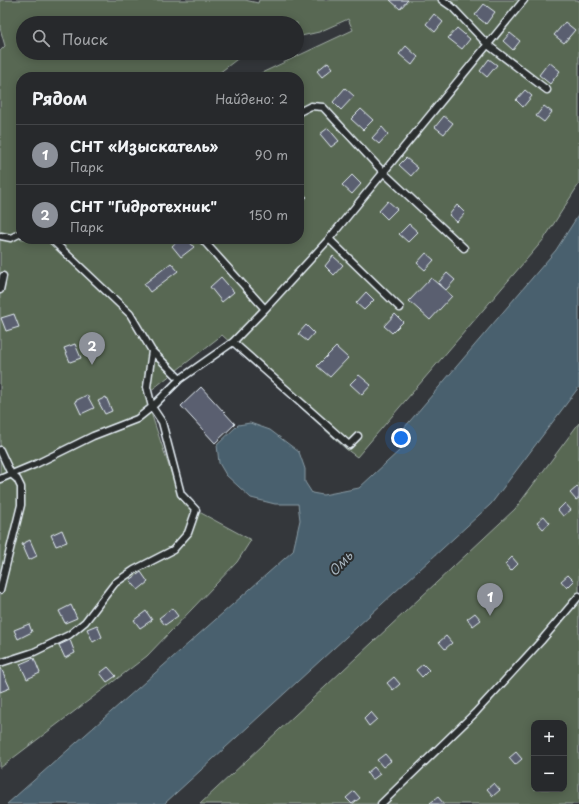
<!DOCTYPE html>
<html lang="ru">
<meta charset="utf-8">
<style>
body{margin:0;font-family:"Playpen Sans",sans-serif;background:#333538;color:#f1f3f6}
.controls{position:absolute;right:12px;bottom:12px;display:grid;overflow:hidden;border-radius:8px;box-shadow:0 2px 10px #0003}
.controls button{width:36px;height:36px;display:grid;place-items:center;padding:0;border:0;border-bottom:1px solid #434548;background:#27292c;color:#f1f3f6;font:20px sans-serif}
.you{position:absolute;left:401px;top:438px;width:14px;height:14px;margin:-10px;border:3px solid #fff;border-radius:50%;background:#1a73e8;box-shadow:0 0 0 6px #1a73e833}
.badge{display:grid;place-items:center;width:26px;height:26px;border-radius:50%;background:#8c9099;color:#fff;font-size:13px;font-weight:700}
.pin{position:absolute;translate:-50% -33px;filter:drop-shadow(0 1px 2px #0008)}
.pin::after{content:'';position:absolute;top:21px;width:14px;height:12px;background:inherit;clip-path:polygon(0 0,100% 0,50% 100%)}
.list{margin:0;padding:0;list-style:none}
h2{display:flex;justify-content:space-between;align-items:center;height:52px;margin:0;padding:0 16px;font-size:17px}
h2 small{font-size:13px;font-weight:400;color:#a4a6a9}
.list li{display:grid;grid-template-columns:26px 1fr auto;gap:12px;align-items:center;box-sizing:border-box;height:60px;padding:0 16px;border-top:1px solid #434548}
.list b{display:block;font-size:15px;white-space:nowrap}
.list p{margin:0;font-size:13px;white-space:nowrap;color:#a4a6a9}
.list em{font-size:13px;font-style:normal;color:#a4a6a9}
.icon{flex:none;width:22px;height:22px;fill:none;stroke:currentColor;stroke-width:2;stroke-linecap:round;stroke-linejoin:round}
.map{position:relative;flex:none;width:579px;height:804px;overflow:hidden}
.search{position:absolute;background:#27292c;box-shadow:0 2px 10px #0003;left:16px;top:16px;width:288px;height:44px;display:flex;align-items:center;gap:10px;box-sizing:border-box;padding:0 14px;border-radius:22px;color:#a4a6a9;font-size:15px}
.panel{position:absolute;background:#27292c;box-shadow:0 2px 10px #0003;left:16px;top:72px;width:288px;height:172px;border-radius:16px}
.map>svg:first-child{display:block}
</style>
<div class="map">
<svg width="579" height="804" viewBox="0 0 579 804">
<rect width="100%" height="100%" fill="#34373b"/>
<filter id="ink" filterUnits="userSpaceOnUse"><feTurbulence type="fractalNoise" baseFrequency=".025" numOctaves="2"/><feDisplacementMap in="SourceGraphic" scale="8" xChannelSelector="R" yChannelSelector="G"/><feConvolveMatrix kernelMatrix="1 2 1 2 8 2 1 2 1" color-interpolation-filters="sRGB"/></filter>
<g filter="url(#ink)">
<path fill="#596852" stroke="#a0aca5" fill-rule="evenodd" d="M0 0H245L258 3 259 0H579V184L544 239 357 457 346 449 222 335 145 395 179 496 190 507 251 540 237 562 147 656 0 768V51L5 46 0 28ZM348 19 353 30 253 77H299V239H21V77H214L245 53H23V23H297V37L319 32Z
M579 423V804H200L515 509ZM534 723H564V789H534Z"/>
<path fill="#4a616e" stroke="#899ba5" d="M579 214V387L491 504 164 804H7L293 551 300 520 298 504H275L251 498 226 475 219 463 217 445 238 425 250 423 270 430 299 452 305 469V482L312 493 323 495 359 488 400 450 404 428 556 250Z"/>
<path fill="#5a5f70" stroke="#e8f1f8" d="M390 0H408L400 9Z
M484 4 495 12 486 24 475 15Z
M434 14 443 22 435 32 426 24Z
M565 22 575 30 564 43 554 35Z
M457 28 470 39 462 49 448 38Z
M510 33 520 41 513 50 503 41Z
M406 46 418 57 412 65 399 54Z
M489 59 497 65 487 77 480 71Z
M328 62 333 68 322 77 317 71Z
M549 62 560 71 550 84 539 75Z
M345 88 354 96 341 110 333 102Z
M525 90 532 96 523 107 516 100Z
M544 106 552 112 544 122 536 116Z
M361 109 373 120 363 130 351 119Z
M444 116 453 123 444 134 435 127Z
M382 127 388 134 379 144 372 138Z
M328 128 339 141 331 147 320 134Z
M406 158 418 168 411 176 399 165Z
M352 175 361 184 352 194 342 185Z
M299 189 307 197 299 205Z
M388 201 397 209 387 219 379 211Z
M457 205 465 213 457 222 449 215Z
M409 224 418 232 408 242 399 234Z
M180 239H187L194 247 181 257 172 246Z
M426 253 434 260 425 270 417 263Z
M333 256 343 265 334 275 325 266Z
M171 263 178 271 150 292 144 284Z
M447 273 455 280 446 290 438 283Z
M221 277 234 292 222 302 210 287Z
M431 278 452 296 430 320 409 301Z
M366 292 374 300 364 310 356 303Z
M14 314 19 327 6 331 1 318Z
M395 314 403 322 392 333 384 326Z
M306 325 314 333 307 341 298 334Z
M75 344 81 358 70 362 64 348Z
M336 347 348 358 330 377 317 366Z
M359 375 371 385 362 395 350 384Z
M201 387 235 424 215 443 181 406Z
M87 395 94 408 81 414 75 401Z
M106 397 112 411 105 414 98 401Z
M577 487 579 489V498L576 500 570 493Z
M565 503 571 510 563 516 558 510Z
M544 516 550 523 543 529 537 522Z
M62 530 67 542 56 546 51 535Z
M30 540 37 556 29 560 22 544Z
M512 557 518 564 511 571 505 564Z
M141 572 148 582 138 590 130 580Z
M568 575 574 581 567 588 561 581Z
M491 585 497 592 490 598 484 591Z
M71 605 77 618 65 623 59 611Z
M172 608 178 616 165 625 159 618Z
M146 611 152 620 140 628 134 620Z
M475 613 481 620 473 626 467 619Z
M29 624 32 632 18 639 14 630Z
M97 625 102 637 93 642 87 629Z
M446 636 452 643 445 649 439 642Z
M70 640 75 653 65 658 59 645Z
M34 658 40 673 27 679 20 664Z
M423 664 429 670 422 677 416 670Z
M108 667 116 676 107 682 100 673Z
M1 668 10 688 0 692V669Z
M394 677 400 684 393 690 387 683Z
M371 712 377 719 369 726 364 719Z
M516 752 522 759 515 765 509 758Z
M385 754 391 761 383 767 377 760Z
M374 767 380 774 372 780 367 773Z
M494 783 500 790 493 796 487 789Z
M354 791 360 798 352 804 346 798Z
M438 797 444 804H431L430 803Z"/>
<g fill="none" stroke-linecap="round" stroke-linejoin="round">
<g stroke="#e8f1f8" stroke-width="9">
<path id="service" d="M442 0 452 7 488 45 547 90
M299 112 311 106 323 107 384 173 464 248
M1 236 11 238 21 233
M51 239 130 314 152 351 180 379
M202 239 265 309
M329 239 400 308
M0 290 3 276
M233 342 349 445 358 436
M0 450 11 474 17 479 21 487V505L0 590
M0 479 36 464 93 436 137 419 152 407 180 379 233 342 265 309 329 239 524 0
M0 663 34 652 69 635 85 622 115 583 134 570 173 550 188 533 196 510 181 494 162 422 152 407 147 387 152 351
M381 804 475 713 541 641 579 596"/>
</g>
<use href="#service" stroke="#2a2d2e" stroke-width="6"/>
</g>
</g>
<g text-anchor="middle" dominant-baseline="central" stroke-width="4" stroke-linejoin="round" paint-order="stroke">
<g font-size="13" font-style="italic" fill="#a9b7c1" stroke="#2a2d2e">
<text transform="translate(340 563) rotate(-47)">Омь</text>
</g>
</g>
</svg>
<div class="controls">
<button>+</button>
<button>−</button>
</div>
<div class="you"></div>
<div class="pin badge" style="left:490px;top:616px">1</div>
<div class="pin badge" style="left:92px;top:365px">2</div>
<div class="search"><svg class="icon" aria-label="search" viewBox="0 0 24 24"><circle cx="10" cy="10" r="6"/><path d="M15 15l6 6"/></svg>Поиск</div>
<section class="panel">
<h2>Рядом<small>Найдено: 2</small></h2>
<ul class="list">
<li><span class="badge">1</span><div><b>СНТ «Изыскатель»</b><p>Парк</p></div><em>90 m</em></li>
<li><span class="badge">2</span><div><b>СНТ &quot;Гидротехник&quot;</b><p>Парк</p></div><em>150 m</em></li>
</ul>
</section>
</div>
